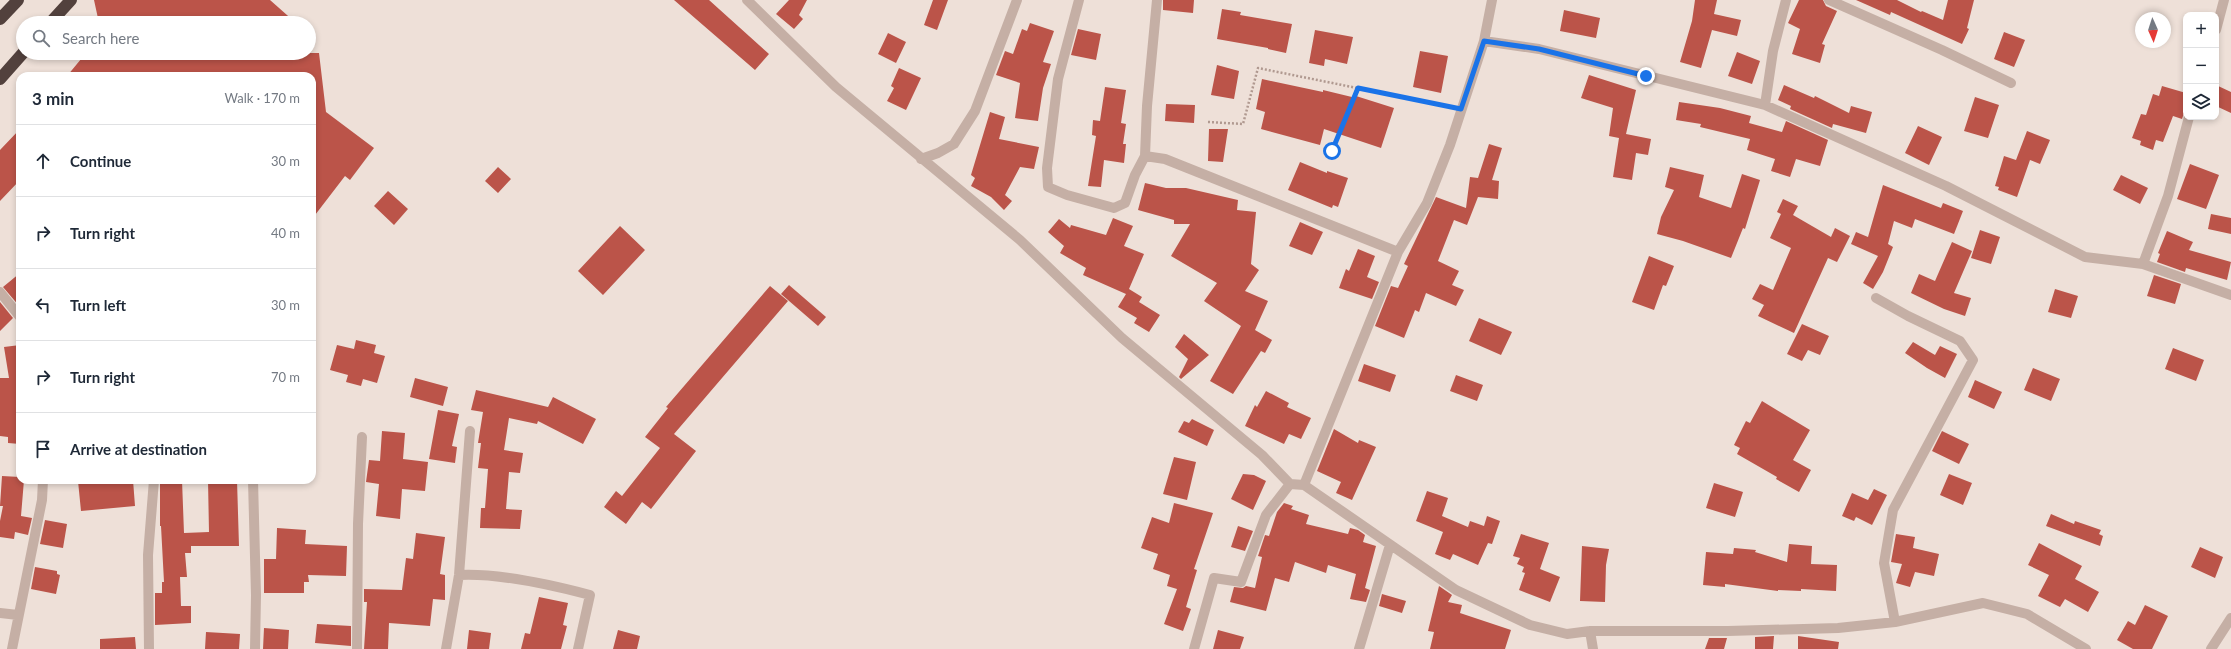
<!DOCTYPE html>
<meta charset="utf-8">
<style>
body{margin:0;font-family:Lato,sans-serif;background:#f2f2f3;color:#1f2937}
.controls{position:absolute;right:12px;top:12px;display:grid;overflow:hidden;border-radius:8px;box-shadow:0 2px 6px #0003}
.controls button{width:36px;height:36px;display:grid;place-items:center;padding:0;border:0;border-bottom:1px solid #e0e1e3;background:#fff;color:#1f2937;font:20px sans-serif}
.compass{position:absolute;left:2135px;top:12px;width:36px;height:36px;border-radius:50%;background:#fff;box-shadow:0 2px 6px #0003;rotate:177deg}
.stop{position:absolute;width:12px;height:12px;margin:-9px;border:3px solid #1a73e8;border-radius:50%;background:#fff}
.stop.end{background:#1a73e8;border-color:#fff;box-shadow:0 1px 4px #0008}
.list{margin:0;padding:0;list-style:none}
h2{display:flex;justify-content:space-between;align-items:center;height:52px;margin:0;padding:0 16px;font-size:17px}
h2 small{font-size:13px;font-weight:400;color:#747a83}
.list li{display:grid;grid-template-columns:26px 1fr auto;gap:12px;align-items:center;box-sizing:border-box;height:72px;padding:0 16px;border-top:1px solid #e0e1e3}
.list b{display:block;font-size:15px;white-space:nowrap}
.list em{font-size:13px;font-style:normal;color:#747a83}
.icon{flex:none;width:22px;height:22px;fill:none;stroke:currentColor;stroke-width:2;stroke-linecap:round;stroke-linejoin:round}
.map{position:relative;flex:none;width:2231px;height:649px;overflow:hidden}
.search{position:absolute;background:#fff;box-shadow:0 2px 6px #0003;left:16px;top:16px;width:300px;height:44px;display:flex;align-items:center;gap:10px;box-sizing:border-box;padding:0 14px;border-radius:22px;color:#747a83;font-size:15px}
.panel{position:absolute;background:#fff;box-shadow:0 2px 6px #0003;left:16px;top:72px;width:300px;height:412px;border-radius:12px}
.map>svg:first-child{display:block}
</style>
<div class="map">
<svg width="2231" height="649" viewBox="0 0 2231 649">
<rect width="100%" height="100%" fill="#eee0d8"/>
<path fill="#bb5449" d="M94 0H270L296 23H99Z
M674 0H709L769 54 755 70Z
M789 0H807L799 15 803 19 794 29 776 14Z
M933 0H948L937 30 924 25Z
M1163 0H1194L1193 13 1163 10Z
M1695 0H1717L1714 14 1741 20 1737 36 1712 30 1701 68 1680 62 1692 21Z
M1799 0H1823L1826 6 1837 11 1822 44 1825 45 1820 63 1792 54 1800 29 1788 23Z
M1856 0H1897L1921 12 1922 11 1943 20 1948 0H1974L1967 28 1969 29 1962 44 1891 12 1890 15Z
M1222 9 1241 12 1240 15 1292 24 1286 53 1268 49V48L1217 39Z
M1564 10 1600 18 1596 38 1560 31Z
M1030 23 1054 31 1043 62 1051 64 1043 88 1038 121 1015 118 1020 83 996 75 1005 51 1013 54 1022 29 1027 31Z
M1078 29 1101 34 1096 60 1071 55Z
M1315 30 1353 37 1347 64 1325 59 1324 66 1309 63Z
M2004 32 2025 40 2014 67 1994 59Z
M888 33 906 42 896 63 878 54Z
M1420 51 1448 56 1441 93 1413 87Z
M1737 52 1760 61 1752 84 1728 76Z
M86 53H319L326 112 374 148 350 180 345 176 312 219V76H67Z
M1217 65 1239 71 1234 99 1211 95Z
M899 68 921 78 906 110 887 101 894 88 891 86Z
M1589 75 1636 90 1626 134 1651 139 1648 155 1636 153 1632 180 1613 177 1619 138 1609 136 1613 108 1581 98Z
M1262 79 1323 92V90L1356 98V96L1394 108 1381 148 1324 129 1320 145 1261 129 1265 112 1256 109Z
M1784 85 1814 98 1815 96 1849 113 1851 106 1872 112 1866 133 1833 124 1832 128 1790 109 1791 106 1778 100Z
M2216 85 2231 92V113L2216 106Z
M2162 86 2186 93V107L2182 119 2173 116 2163 142 2156 140 2153 150 2140 145 2141 141 2132 138 2141 114 2146 115 2153 94 2159 96Z
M1105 87 1126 90 1121 123 1126 124 1123 144H1126L1124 163 1104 160 1101 187 1088 186 1096 136 1092 135 1093 120 1100 121Z
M1975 97 1999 105 1988 138 1964 131Z
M1679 102 1720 108 1751 116 1749 123 1782 132 1786 121 1828 140 1820 166 1796 159 1790 177 1771 171 1775 159 1747 150 1750 139 1700 127 1701 124 1676 120Z
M1166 104 1195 105 1194 123 1165 121Z
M990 112 1005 117 999 139 1039 147 1034 169 1020 167 1005 195 1012 201 1004 210 991 197 971 186 975 178 971 175Z
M1918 126 1942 137 1929 165 1905 153Z
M20 129V180L0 201V150Z
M1209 129H1228L1223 162 1208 161Z
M2027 131 2050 140 2040 164 2030 160 2017 197 1998 190 1999 187 1995 186 2004 156 2016 160Z
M1489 144 1502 148 1492 180 1499 181 1498 199 1478 197 1467 225 1454 220 1438 261 1459 271 1452 285 1464 290 1456 306 1426 293 1419 312 1415 310 1404 338 1375 326 1391 286 1398 288 1408 266 1404 264 1436 197 1466 208 1470 177 1478 178Z
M1300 162 1327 173V171L1348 178 1338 207 1333 205 1332 208 1288 190Z
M2190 164 2219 175 2206 209 2177 199Z
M498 167 511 179 498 193 485 181Z
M1670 167 1704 175 1699 197 1731 208 1742 174 1760 180 1745 229 1743 228 1731 258 1683 241 1657 234 1661 217 1674 190 1665 187Z
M2121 175 2148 188 2140 204 2113 190Z
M1145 183 1166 188H1186L1238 200 1237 210 1256 212 1251 264 1259 270 1245 291 1268 301 1255 330 1272 340 1265 353 1261 351 1233 394 1210 381 1241 326 1204 301 1217 283 1171 256 1190 224H1174V220L1138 210Z
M1883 185 1941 208 1943 203 1963 211 1954 234 1915 219 1912 228 1894 221 1888 244 1893 247 1883 272 1873 289 1863 283 1878 256 1851 244 1856 232 1868 237Z
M388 191 408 209 394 225 374 206Z
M1783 199 1798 206 1793 215 1831 237 1835 228 1850 236 1837 262 1828 258 1794 333 1758 316 1764 305 1752 299 1760 284 1773 290 1791 248 1770 238 1781 214 1777 212Z
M2211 214 2231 218V234L2208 229Z
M1113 218 1133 226 1124 246 1144 254 1129 289 1142 297 1139 302 1160 315 1149 332 1134 323 1137 318 1118 307 1126 294 1083 275 1086 268 1060 253 1064 246 1048 232 1059 219 1070 228 1071 225 1106 235Z
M1300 222 1323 232 1312 255 1289 246Z
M620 226 645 250 603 295 578 271Z
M1980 230 2000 237 1991 264 1971 258Z
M2167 231 2193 242 2189 250 2231 262 2227 280 2186 268 2185 272 2157 262 2160 254 2158 253Z
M1952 242 1972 251 1954 293 1971 298 1965 316 1944 309 1911 293 1919 274 1935 281Z
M1358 249 1375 256 1367 277 1379 282 1372 299 1339 288 1346 269 1349 271Z
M1649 256 1674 266 1666 286 1663 285 1654 310 1632 302Z
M20 273V307L3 287Z
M2154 275 2181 284 2175 304 2147 296Z
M789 285 826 317 818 326 781 294Z
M770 286 788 301 674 434 696 451 651 509 642 502 626 524 604 507 616 491 622 496 660 448 645 437 668 408 666 407Z
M2055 289 2078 296 2071 318 2048 312Z
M0 302 13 318 0 331Z
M1479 318 1512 332 1501 355 1469 341Z
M1802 324 1829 336 1820 355 1808 350 1802 361 1787 354Z
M1184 334 1209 355 1181 379 1179 377 1188 359 1175 347Z
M356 340 376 345 374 353 385 356 377 383 363 379 361 386 346 382 348 375 330 370 337 345 354 349Z
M1913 342 1935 355 1940 346 1957 354 1945 378 1927 368 1905 353Z
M20 345V444L8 443V437L0 436V378H9L4 347Z
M2173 348 2204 360 2196 381 2165 369Z
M1364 364 1396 375 1390 392 1358 381Z
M2033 368 2060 379 2051 401 2024 390Z
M1456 375 1483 385 1477 401 1450 391Z
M415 378 448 387 443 406 410 397Z
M1975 380 2002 392 1994 409 1968 397Z
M476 390 548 407 553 397 596 419 583 444 538 421 537 424 509 418 504 450 523 453 520 473 509 472 506 509 522 510 520 529 480 528 481 508H485L488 469 478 468 481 443H478L483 412 471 410Z
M1266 391 1289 403 1287 407 1311 418 1301 439 1289 434 1284 444 1245 426 1255 405 1257 407Z
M1762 401 1810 430 1793 460 1811 470 1799 492 1776 479 1777 477 1737 454 1740 448 1734 445 1746 421 1750 423Z
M438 410 459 414 452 446 457 447 455 463 429 459Z
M1192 419 1214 430 1207 446 1178 432 1184 421 1189 423Z
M1334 429 1358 443 1359 440 1376 447 1352 500 1336 493 1341 482 1317 471Z
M382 431 405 433 403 459 428 462 425 491 402 489 400 519 376 516 379 484 366 482 369 460 380 461Z
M1942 431 1969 444 1959 464 1932 451Z
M1174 457 1196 462 1187 500 1163 494Z
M1243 474 1254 475 1266 481 1253 510 1231 499Z
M1949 474 1972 483 1963 505 1940 495Z
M2 476 20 477V480H24L21 516 32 518 28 535 15 532 14 539 0 537V521L3 506H0Z
M93 480H133L135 506 81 511 78 481Z
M160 480H182L184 533 209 532 208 480H237L239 546H191V553H185L187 577H180L181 606H191V623L155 625V593H162V582H164L161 526H160Z
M1714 483 1743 492 1735 517 1706 508Z
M1874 489 1887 495 1872 525 1856 517 1854 521 1842 516 1852 493 1868 500Z
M1427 491 1448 498 1442 516 1468 527 1470 521 1484 526 1487 516 1500 521 1492 544 1488 543 1478 565 1453 554 1450 560 1435 554 1443 532 1416 521Z
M1174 503 1213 513 1194 569 1197 570 1186 607 1191 609 1183 631 1164 624 1177 589 1167 586 1170 575 1153 569 1158 554 1141 548 1152 517 1169 523Z
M1284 503 1293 506 1291 509 1309 515 1306 524 1348 534 1350 528 1358 530 1365 535 1363 542 1376 546 1365 588 1370 590 1366 602 1350 599 1356 574 1328 565 1326 573 1295 562 1289 582 1275 578 1266 611 1230 602 1234 587 1243 588 1246 586 1255 588 1262 557 1258 556 1265 535 1269 536 1277 512Z
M2051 514 2074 524 2075 521 2101 530 2099 534 2103 536 2100 546 2046 526Z
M45 520 67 524 63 548 40 544Z
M1238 526 1253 531 1245 551 1231 547Z
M277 528 306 530 305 544 347 546 346 576 308 575 309 582H304V593H264V559H276Z
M416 533 445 537 440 574 445 575V600L433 599 430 626 389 623 388 649H364L367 602H364V589L402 590 406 558 413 559Z
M1521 534 1549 543 1540 569 1560 577 1550 602 1519 590 1525 573 1522 572 1524 567 1517 564 1520 558 1513 556Z
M1896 534 1915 537 1913 548 1939 554 1934 576 1915 572 1910 587 1896 583 1902 564 1891 562Z
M2039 543 2082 566 2075 579 2099 592 2088 612 2065 599 2060 607 2038 596 2049 575 2028 565Z
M1789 544 1812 546 1811 564 1837 565 1836 591 1801 589V591L1778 590V591L1725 584V587L1703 585 1706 552 1733 554 1734 548 1756 550 1755 552 1787 562Z
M1582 546 1609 549 1606 565 1605 602 1580 601Z
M2200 547 2223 557 2215 578 2191 567Z
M35 567 57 571V574L60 575 56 594 31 589Z
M1439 586 1452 595 1448 602 1462 605 1460 613 1511 630 1505 649H1430L1434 632 1428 631Z
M1382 594 1406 601 1402 613 1379 606Z
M539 597 568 603 563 625 567 626 561 649H521L525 633 530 634Z
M2145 605 2168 616 2152 649H2133L2117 640 2128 621 2135 625Z
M317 624 351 626V646L315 643Z
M264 628 289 630 288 649H263Z
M469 630 491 633 489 649H467Z
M618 630 640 636 637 649H613Z
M1218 630 1244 637 1240 649H1213Z
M206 632 240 634 239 649H205Z
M1774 636 1773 649H1755V637Z
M1798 636 1839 642 1838 649H1798Z
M135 637 136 649H100V639Z
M1709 638H1727L1724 649H1705Z"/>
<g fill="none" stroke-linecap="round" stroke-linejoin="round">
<path stroke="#b09990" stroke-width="2.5" stroke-dasharray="2 2" stroke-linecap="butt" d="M1208 122 1243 124 1258 68 1451 107
M1332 151 1357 88"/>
<path stroke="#c5afa5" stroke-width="10" d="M747 0 836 87 1020 240 1122 338 1262 455 1290 484 1304 485 1456 590 1530 625 1567 634 1590 631H1728L1838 628 1895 622 1983 603 2027 614 2086 649
M1079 0 1058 79 1047 168 1048 187 1067 195 1114 208 1125 203 1135 175 1145 156 1165 159 1398 252 1427 203 1450 145 1484 41
M1492 0 1484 41 1539 49 1765 105 1773 51 1786 0
M1829 0 1942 50 2011 83
M2216 30 2224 0
M1765 105 1946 186 2085 257 2143 264 2231 295
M1145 156 1147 106 1157 0
M921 159 938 153 954 144 975 111 1017 0
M2143 264 2168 196 2189 117
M0 292 20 317
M1876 298 1908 316 1960 341 1973 360 1893 510 1884 563 1895 622
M253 480 256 595 255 649
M1304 485 1398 252
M459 575C497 573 552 585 590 595L578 649
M0 613 18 615
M1590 631 1593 649
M12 649 42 500 43 480
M149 649 148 555 154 480
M357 649 358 524 362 437
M446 649 459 575 470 431
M1194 649 1214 578 1241 582 1266 515 1290 484
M1359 649 1390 545
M2211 649 2231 618"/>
<path stroke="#52413d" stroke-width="12" d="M0 19 18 0
M50 23 71 0
M0 79 23 53"/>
</g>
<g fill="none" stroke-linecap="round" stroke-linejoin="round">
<path stroke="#1a73e8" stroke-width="5" d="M1332 151 1358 88 1461 109 1484 41 1539 49 1646 76"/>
</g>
</svg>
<div class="controls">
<button>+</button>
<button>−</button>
<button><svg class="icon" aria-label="layers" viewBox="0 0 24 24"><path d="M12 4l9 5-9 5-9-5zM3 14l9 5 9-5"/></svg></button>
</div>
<svg class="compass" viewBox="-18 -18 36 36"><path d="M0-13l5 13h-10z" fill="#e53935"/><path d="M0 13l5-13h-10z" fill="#747a83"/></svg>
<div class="stop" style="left:1332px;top:151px"></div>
<div class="stop end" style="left:1646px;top:76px"></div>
<div class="search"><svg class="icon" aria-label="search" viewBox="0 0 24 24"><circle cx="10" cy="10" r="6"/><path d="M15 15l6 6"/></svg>Search here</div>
<section class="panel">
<h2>3 min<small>Walk · 170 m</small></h2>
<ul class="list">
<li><svg class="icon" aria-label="ahead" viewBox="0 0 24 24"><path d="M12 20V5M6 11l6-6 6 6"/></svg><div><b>Continue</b></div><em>30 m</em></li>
<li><svg class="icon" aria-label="right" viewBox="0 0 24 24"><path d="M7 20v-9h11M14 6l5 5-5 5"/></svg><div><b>Turn right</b></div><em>40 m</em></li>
<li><svg class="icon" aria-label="left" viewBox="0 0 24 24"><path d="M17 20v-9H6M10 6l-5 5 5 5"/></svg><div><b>Turn left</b></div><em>30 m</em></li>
<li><svg class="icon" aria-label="right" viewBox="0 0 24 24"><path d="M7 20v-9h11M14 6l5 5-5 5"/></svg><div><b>Turn right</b></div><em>70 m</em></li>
<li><svg class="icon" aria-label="arrive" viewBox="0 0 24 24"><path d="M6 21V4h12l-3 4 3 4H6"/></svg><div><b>Arrive at destination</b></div></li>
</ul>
</section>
</div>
